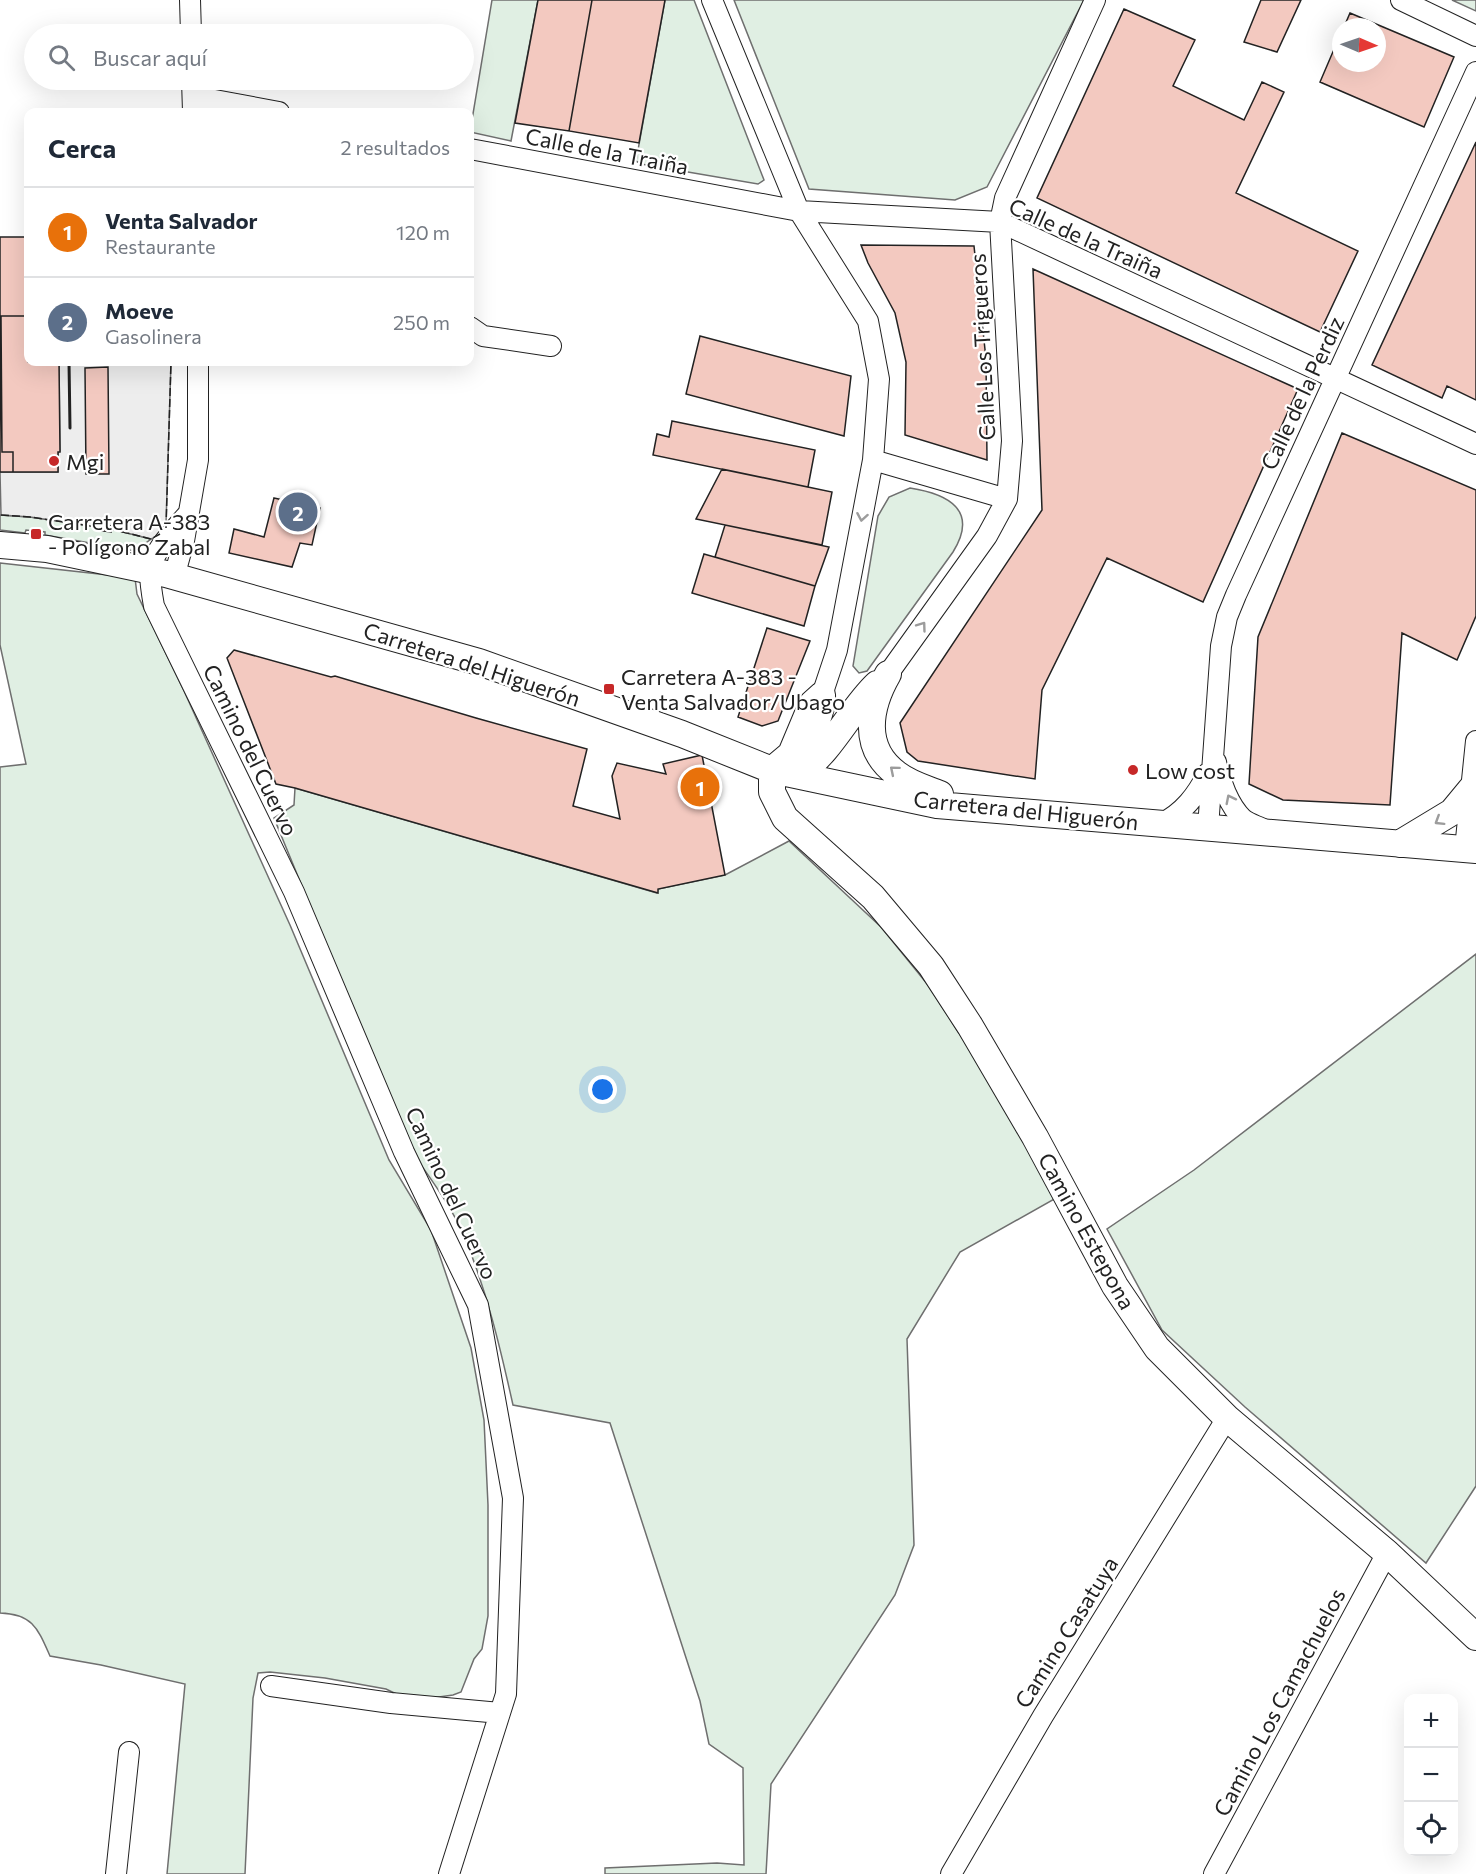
<!DOCTYPE html>
<html lang="es">
<meta charset="utf-8">
<style>
body{margin:0;font-family:Commissioner,sans-serif;background:#f6f6f7;color:#1f2937}
.controls{position:absolute;right:18px;bottom:18px;display:grid;overflow:hidden;border-radius:12px;box-shadow:0 6px 24px #0002}
.controls button{width:54px;height:54px;display:grid;place-items:center;padding:0;border:0;border-bottom:2px solid #e0e1e3;background:#fff;color:#1f2937;font:30px sans-serif}
.compass{position:absolute;left:1332px;top:18px;width:54px;height:54px;border-radius:50%;background:#fff;box-shadow:0 6px 24px #0002;rotate:92deg}
.you{position:absolute;left:603px;top:1090px;width:21px;height:21px;margin:-15px;border:4px solid #fff;border-radius:50%;background:#1a73e8;box-shadow:0 0 0 9px #1a73e833}
.badge{display:grid;place-items:center;width:39px;height:39px;border-radius:50%;background:#2563eb;color:#fff;font-size:20px;font-weight:700}
.pin{position:absolute;translate:-50% -50%;border:3px solid #fff;box-shadow:0 2px 6px #0006}
.list{margin:0;padding:0;list-style:none}
h2{display:flex;justify-content:space-between;align-items:center;height:78px;margin:0;padding:0 24px;font-size:26px}
h2 small{font-size:20px;font-weight:400;color:#747a83}
.list li{display:grid;grid-template-columns:39px 1fr auto;gap:18px;align-items:center;box-sizing:border-box;height:90px;padding:0 24px;border-top:2px solid #e0e1e3}
.list b{display:block;font-size:22px;white-space:nowrap}
.list p{margin:0;font-size:20px;white-space:nowrap;color:#747a83}
.list em{font-size:20px;font-style:normal;color:#747a83}
.icon{flex:none;width:33px;height:33px;fill:none;stroke:currentColor;stroke-width:2;stroke-linecap:round;stroke-linejoin:round}
.map{position:relative;flex:none;width:1476px;height:1874px;overflow:hidden}
.search{position:absolute;background:#fff;box-shadow:0 6px 24px #0002;left:24px;top:24px;width:450px;height:66px;display:flex;align-items:center;gap:15px;box-sizing:border-box;padding:0 21px;border-radius:33px;color:#747a83;font-size:22px}
.panel{position:absolute;background:#fff;box-shadow:0 6px 24px #0002;left:24px;top:108px;width:450px;height:258px;border-radius:12px}
.map>svg:first-child{display:block}
</style>
<div class="map">
<svg width="1476" height="1874" viewBox="0 0 1476 1874">
<rect width="100%" height="100%" fill="#fff"/>
<path fill="#e0efe3" stroke="#6f6f6f" stroke-width="1.5" d="M492 0H538L511 141 470 132Z
M665 0H694L764 180 758 184 641 164 636 161Z
M734 0H1084L987 187 955 200 809 189Z
M1452 0H1476V11Z
M910 488C948 494 979 510 953 552L867 671 859 673 853 666 878 516 889 497Z
M0 515 30 517 96 526 97 530 111 532V529L151 539 135 551 45 535V532L26 530 25 533 0 530Z
M0 563 135 578 137 594 184 691 290 925 389 1160 431 1230 471 1348 484 1420 488 1505V1616L482 1649 474 1659 461 1692 453 1695 411 1701 386 1689 325 1678 270 1672 258 1673 253 1698 245 1874H167L185 1684 101 1665 50 1656C38 1629 33 1614 0 1613V767L26 764 0 645Z
M295 788 657 893 658 889 725 875 789 841 881 927 928 985 1021 1129 1058 1197 960 1252 907 1339 914 1545 895 1595 771 1784 766 1874H605V1868L717 1863 744 1865 743 1768 709 1744 700 1701 610 1423 513 1405C500 1347 487 1291 464 1236 451 1205 429 1177 410 1149L274 818 294 805Z
M1476 954V1486L1426 1563 1245 1407 1162 1330 1107 1229 1194 1170Z"/>
<path fill="#ededed" stroke="#6f6f6f" stroke-width="1.5" d="M59 362H171L166 524 156 537 151 539 111 529V526L98 524 97 527 30 517 1 515 0 472H58V452L60 451Z"/>
<path fill="#f3c9c0" stroke="#222" stroke-width="1.5" d="M538 0H592L569 131 515 123Z
M592 0H665L639 143 569 131Z
M1261 0H1301L1277 52 1244 42Z
M1124 9 1195 40 1173 86 1244 120 1262 82 1284 92 1236 193 1358 251 1320 332 1037 198Z
M1350 13 1454 57 1424 127 1320 82 1341 33V63H1377V27H1344Z
M1476 142V400L1447 386 1442 398 1372 365Z
M0 237H28V316H0Z
M861 245 974 246 986 359 987 460 905 435 906 362 895 313 868 263Z
M1033 269 1298 389 1203 602 1107 558 1042 690 1035 779 918 761 907 752 900 723 1042 510Z
M0 316 2 452H13V472H0Z
M1 316H28V362H59L60 452H58V472H13V452H2Z
M700 336 851 376 844 436 686 394Z
M108 367 109 474H86L85 368Z
M672 421 815 450 808 487 653 455 657 434 669 437Z
M1342 433 1476 490V616L1457 660 1402 633 1390 805 1283 800 1249 784 1258 637Z
M722 469 832 492 822 545 696 519Z
M274 498 320 508 312 545 300 543 292 567 229 553 234 529 264 537Z
M98 524 112 526 111 532 97 530Z
M725 525 829 547 815 586 715 557Z
M704 554 815 586 804 626 692 593Z
M767 628 810 641 778 721 762 726 738 717Z
M234 650 331 677 335 676 476 718 587 749 573 806 620 819 612 776 617 763 666 774 663 764 702 755 725 875 658 889V893L295 788 276 784 227 658Z"/>
<g fill="none" stroke-linecap="round" stroke-linejoin="round">
<g stroke="#222" stroke-width="22">
<path id="minor" d="M190 0 191 34
M712 0 799 211 868 321 879 379 873 460 837 650 822 695
M1401 0 1476 36
M192 80 193 112
M193 96 279 112
M470 149 799 211 1000 222 1476 444
M470 327 483 336 551 346
M873 460 1007 499
M187 515C175 529 151 553 150 572 150 583 152 595 154 606L294 892 404 1152 478 1305 513 1498 506 1694 449 1874
M174 577 184 541 198 460V362
M888 674 987 536 1007 499 1012 441 1000 222 1005 198 1095 0
M1216 762C1220 781 1229 806 1243 819 1249 824 1258 826 1265 830
M1161 824C1184 812 1196 796 1208 773
M1208 828 1221 646 1227 617 1236 595 1476 72
M1465 849 1476 741
M271 1686 391 1703 500 1713
M116 1874 129 1752
M951 1874 1043 1716 1227 1418
M1214 1874 1387 1553"/>
</g>
<g stroke="#222" stroke-width="28">
<path id="major" d="M0 545 47 549 166 574 479 662 682 734 772 770 937 805 1476 850
M888 674C869 707 861 748 897 774 910 784 925 788 940 794
M772 770V792L785 818 873 897 931 966 970 1026 1035 1137 1115 1286 1157 1348 1227 1418 1387 1553 1476 1637
M772 770 791 754 812 704 822 695C824 725 787 758 813 778
M803 770C830 753 852 707 877 684
M1399 844 1452 812 1471 789 1476 796"/>
</g>
<use href="#minor" stroke="#fff" stroke-width="20"/>
<use href="#major" stroke="#fff" stroke-width="26"/>
<path stroke="#222" stroke-width="1.5" stroke-dasharray="8 3" stroke-linecap="butt" d="M1 515 30 517 97 527
M166 528 171 362
M111 529 151 539 160 534"/>
<path stroke="#222" stroke-width="3" d="M69 362 70 428"/>
</g>
<defs><path id="oneway-chevron" d="M-2-3.5L2.5 0L-2 3.5" fill="none" stroke-width="1.6" stroke-linecap="round" stroke-linejoin="round" transform="scale(1.5)"/></defs>
<g stroke="#9c9c9c">
<use href="#oneway-chevron" transform="translate(862 517) rotate(100)"/>
<use href="#oneway-chevron" transform="translate(922 626) rotate(-54)"/>
<use href="#oneway-chevron" transform="translate(894 770) rotate(-140)"/>
<use href="#oneway-chevron" transform="translate(1230 799) rotate(-117)"/>
<use href="#oneway-chevron" transform="translate(1439 821) rotate(148)"/>
</g>
<g fill="#c62828" stroke="#fff" stroke-width="2">
<circle cx="54" cy="461" r="6"/>
<rect x="30" y="528" width="12" height="12" rx="3"/>
<rect x="603" y="683" width="12" height="12" rx="3"/>
<circle cx="1133" cy="770" r="6"/>
</g>
<g text-anchor="middle" dominant-baseline="central" stroke-width="4.5" stroke-linejoin="round" paint-order="stroke">
<g font-size="22" fill="#222" stroke="#fff">
<text transform="translate(607 151) rotate(11)">Calle de la Traiña</text>
<text transform="translate(1086 238) rotate(24)">Calle de la Traiña</text>
<text transform="translate(982 347) rotate(-93)">Calle Los Trigueros</text>
<text transform="translate(1302 393) rotate(-65)">Calle de la Perdiz</text>
<text transform="translate(472 664) rotate(18)">Carretera del Higuerón</text>
<text transform="translate(251 750) rotate(64)">Camino del Cuervo</text>
<text transform="translate(1026 810) rotate(6)">Carretera del Higuerón</text>
<text transform="translate(452 1193) rotate(65)">Camino del Cuervo</text>
<text transform="translate(1087 1231) rotate(61)">Camino Estepona</text>
<text transform="translate(1066 1632) rotate(-58)">Camino Casatuya</text>
<text transform="translate(1279 1702) rotate(-62)">Camino Los Camachuelos</text>
</g>
<g font-size="22" fill="#222" stroke="#fff" text-anchor="start">
<text x="66" y="461">Mgi</text>
<text x="48" y="521">Carretera A-383<tspan x="48" dy="25">- Polígono Zabal</tspan></text>
<text x="621" y="676">Carretera A-383 -<tspan x="621" dy="25">Venta Salvador/Ubago</tspan></text>
<text x="1145" y="770">Low cost</text>
</g>
</g>
</svg>
<div class="controls">
<button>+</button>
<button>−</button>
<button><svg class="icon" aria-label="locate" viewBox="0 0 24 24"><circle cx="12" cy="12" r="6"/><path d="M12 2v4M12 18v4M2 12h4M18 12h4"/></svg></button>
</div>
<svg class="compass" viewBox="-18 -18 36 36"><path d="M0-13l5 13h-10z" fill="#e53935"/><path d="M0 13l5-13h-10z" fill="#747a83"/></svg>
<div class="you"></div>
<div class="pin badge" style="left:700px;top:787px;background:#e8710a">1</div>
<div class="pin badge" style="left:298px;top:512px;background:#5c6f8a">2</div>
<div class="search"><svg class="icon" aria-label="search" viewBox="0 0 24 24"><circle cx="10" cy="10" r="6"/><path d="M15 15l6 6"/></svg>Buscar aquí</div>
<section class="panel">
<h2>Cerca<small>2 resultados</small></h2>
<ul class="list">
<li><span class="badge" style="background:#e8710a">1</span><div><b>Venta Salvador</b><p>Restaurante</p></div><em>120 m</em></li>
<li><span class="badge" style="background:#5c6f8a">2</span><div><b>Moeve</b><p>Gasolinera</p></div><em>250 m</em></li>
</ul>
</section>
</div>
